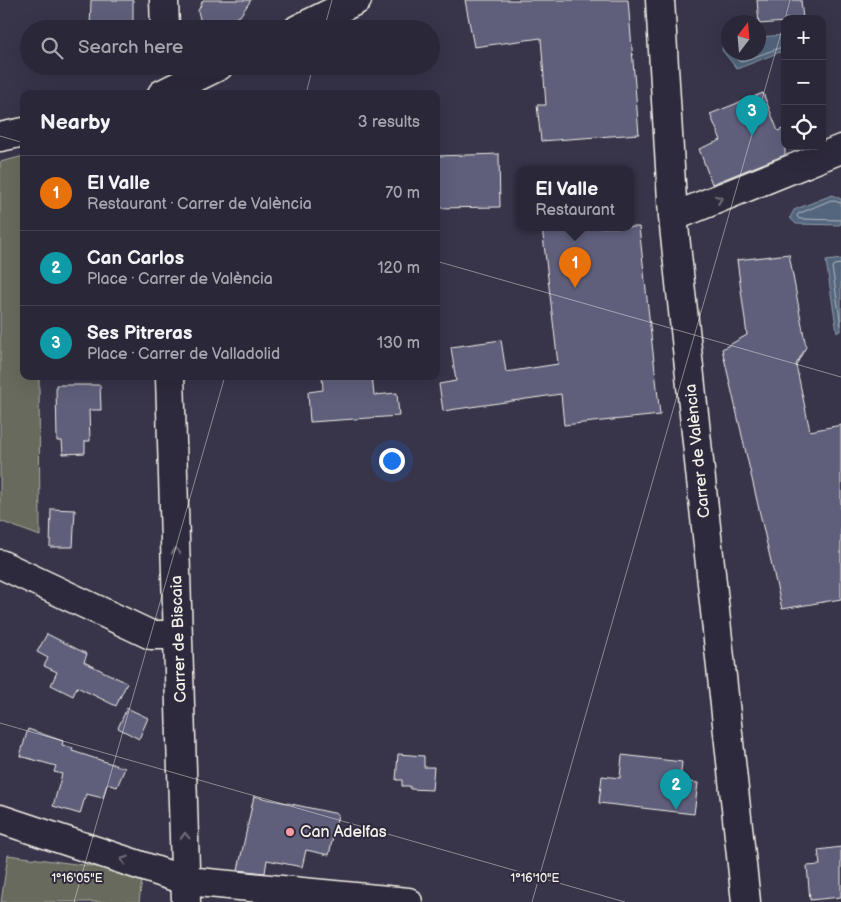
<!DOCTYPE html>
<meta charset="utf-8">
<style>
body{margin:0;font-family:"Balsamiq Sans",sans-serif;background:#363343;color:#f1f3f6}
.controls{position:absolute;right:15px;top:15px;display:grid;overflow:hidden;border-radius:10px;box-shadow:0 5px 20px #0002}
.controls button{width:45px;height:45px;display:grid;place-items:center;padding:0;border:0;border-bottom:1px solid #464453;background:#2a2738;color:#f1f3f6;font:25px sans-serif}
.compass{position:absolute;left:721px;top:15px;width:45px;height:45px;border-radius:50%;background:#2a2738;box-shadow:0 5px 20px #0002;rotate:16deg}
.you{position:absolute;left:391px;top:460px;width:18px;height:18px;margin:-12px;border:4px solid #fff;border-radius:50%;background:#1a73e8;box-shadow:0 0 0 8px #1a73e833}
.badge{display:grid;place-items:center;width:32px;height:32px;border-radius:50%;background:#1a73e8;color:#fff;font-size:16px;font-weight:700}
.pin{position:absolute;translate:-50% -41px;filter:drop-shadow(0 1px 2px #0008)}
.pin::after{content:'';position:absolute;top:26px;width:18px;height:15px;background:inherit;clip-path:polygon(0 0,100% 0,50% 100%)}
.popup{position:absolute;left:516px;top:166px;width:118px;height:65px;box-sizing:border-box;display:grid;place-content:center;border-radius:10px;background:#2a2738;filter:drop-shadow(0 1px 4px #0005);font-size:16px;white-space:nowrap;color:#a5a5ae}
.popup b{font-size:19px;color:#f1f3f6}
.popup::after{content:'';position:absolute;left:50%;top:100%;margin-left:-10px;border:10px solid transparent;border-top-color:#2a2738}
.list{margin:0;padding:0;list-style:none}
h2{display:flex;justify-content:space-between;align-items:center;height:65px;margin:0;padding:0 20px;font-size:21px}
h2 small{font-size:16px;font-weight:400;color:#a5a5ae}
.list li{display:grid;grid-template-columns:32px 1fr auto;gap:15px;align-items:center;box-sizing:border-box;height:75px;padding:0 20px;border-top:1px solid #464453}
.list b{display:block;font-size:19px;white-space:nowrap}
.list p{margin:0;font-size:16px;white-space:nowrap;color:#a5a5ae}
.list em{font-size:16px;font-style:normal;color:#a5a5ae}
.icon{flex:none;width:28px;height:28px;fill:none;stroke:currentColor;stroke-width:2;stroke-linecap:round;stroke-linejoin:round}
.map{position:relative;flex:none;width:841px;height:902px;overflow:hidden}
.search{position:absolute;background:#2a2738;box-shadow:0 5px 20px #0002;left:20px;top:20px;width:420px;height:55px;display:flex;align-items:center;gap:12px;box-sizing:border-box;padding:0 18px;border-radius:28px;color:#a5a5ae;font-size:19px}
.panel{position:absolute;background:#2a2738;box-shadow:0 5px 20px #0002;left:20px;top:90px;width:420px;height:290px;border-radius:10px}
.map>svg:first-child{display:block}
</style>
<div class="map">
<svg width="841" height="902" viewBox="0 0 841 902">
<rect width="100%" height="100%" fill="#38344a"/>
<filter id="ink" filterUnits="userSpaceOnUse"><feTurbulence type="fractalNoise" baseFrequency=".02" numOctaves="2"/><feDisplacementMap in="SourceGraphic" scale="10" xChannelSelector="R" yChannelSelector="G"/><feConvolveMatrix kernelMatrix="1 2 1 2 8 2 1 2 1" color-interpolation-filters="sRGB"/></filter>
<g filter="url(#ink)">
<path fill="#676b5d" stroke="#aeaea2" d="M24 156V376H39L40 536 0 521V162Z
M8 855 143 873 139 902H1Z"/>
<path fill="#53667e" stroke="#939ea8" d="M726 33H728V52H758L759 37 784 35 785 50 737 69 722 50Z
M832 195 841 199V224L839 225 796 224 790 218 794 210Z
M841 259V331L837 332 826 261Z"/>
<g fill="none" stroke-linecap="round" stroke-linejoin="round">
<path stroke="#b4b9be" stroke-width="1" d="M730 52 740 62 785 46
M841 203 831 200 798 214 797 216 799 219 841 220
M841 264 834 265 832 267 841 325"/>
</g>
<path fill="#5e5e7c" stroke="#f4f1e8" d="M91 0H133V29H90Z
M203 0H251L240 16 233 19H228L219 25 214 27 208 26 200 19 198 11Z
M465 0H628L639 134 541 141 537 105H546L541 38 474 47Z
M757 0H801L803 19H785V22L759 24Z
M763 93 778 131 785 128V155L712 184 699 149 721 140 710 114Z
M499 154 500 207 436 208V156Z
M542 227H639L660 415 564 425 561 394 443 411 439 384 456 381 451 347 501 340 506 372 558 364Z
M789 254 806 347 796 365 810 431 841 425V599L782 609 722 349 747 335 737 260Z
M322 376H372L374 395 397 393 399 416 310 422 308 392 323 390Z
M56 385H100L101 410H89L90 441H85V453L63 454 62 441H57Z
M51 509 75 510 73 547H50Z
M47 634 87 654 84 662 127 683 116 706 77 687 73 696 51 685 57 672 44 666 48 658 37 652Z
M127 708 148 718 139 739 118 728Z
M28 729 63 741 62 745 73 748 72 751 125 768 117 787 107 784 103 798 86 794 80 814 53 806 62 774 54 772 56 766 20 756Z
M398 754 424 756V767H434L432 790 410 789V786H402V780H396Z
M622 755 682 762 680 781 698 783 694 814 599 803 602 776 620 778Z
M254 796 338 814 329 855 306 850 302 867 267 860 265 873 238 870Z
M841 847V897L810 900 807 866 820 865 818 850Z"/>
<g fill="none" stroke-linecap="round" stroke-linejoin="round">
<g stroke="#f4f1e8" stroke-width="31">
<path id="minor" d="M164 0 165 29
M660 0 673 217 746 902
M298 29 357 0
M162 94 219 66
M0 137 24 132
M673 217 841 149
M170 376 186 902
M0 564 151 635H178
M0 819 187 881 408 902"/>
</g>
<use href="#minor" stroke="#2f2a3d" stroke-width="28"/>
</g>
<defs><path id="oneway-chevron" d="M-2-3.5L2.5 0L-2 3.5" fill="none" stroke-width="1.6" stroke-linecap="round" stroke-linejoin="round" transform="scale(1.25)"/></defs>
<g stroke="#747079">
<use href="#oneway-chevron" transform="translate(719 199) rotate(-22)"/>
<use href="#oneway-chevron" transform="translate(176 551) rotate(-92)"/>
<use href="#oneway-chevron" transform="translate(185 836) rotate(-92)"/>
<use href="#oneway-chevron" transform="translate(124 860) rotate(-162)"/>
</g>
</g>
<path fill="none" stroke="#f4f1e8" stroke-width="1" stroke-opacity="0.45" d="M785 19 790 0M324 29 332 0M306 94 313 66M0 136 24 143M436 261 841 377M0 723 625 902M74 902 225 376M532 902 785 19"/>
<circle fill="#ff9aa2" stroke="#2f2a3d" stroke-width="2" cx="290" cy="832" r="5"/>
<g text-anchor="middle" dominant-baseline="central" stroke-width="4" stroke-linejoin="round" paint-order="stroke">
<g font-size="16" fill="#f4f1e8" stroke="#2f2a3d">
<text transform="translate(698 451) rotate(-96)">Carrer de València</text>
<text transform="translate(179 639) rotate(-92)">Carrer de Biscaia</text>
</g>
<g font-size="16" fill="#f4f1e8" stroke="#2f2a3d" text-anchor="start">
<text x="300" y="832">Can Adelfas</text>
</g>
</g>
<g font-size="12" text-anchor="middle" fill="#f4f1e8" stroke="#2f2a3d" stroke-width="4" stroke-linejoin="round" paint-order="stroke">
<text x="77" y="882">1°16'05"E</text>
<text x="535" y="882">1°16'10"E</text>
</g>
</svg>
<div class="controls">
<button>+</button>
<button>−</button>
<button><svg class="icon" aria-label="locate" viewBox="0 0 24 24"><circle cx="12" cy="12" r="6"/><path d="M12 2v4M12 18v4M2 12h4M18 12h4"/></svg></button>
</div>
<svg class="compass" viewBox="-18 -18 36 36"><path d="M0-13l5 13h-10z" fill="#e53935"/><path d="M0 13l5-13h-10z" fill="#a5a5ae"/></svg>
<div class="you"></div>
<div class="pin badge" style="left:575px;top:288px;background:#e8710a">1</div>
<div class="popup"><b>El Valle</b>Restaurant</div>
<div class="pin badge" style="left:676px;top:810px;background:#0f9aa8">2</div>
<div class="pin badge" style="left:752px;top:136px;background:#0f9aa8">3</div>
<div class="search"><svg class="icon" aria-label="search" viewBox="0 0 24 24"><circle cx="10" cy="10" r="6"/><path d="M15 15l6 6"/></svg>Search here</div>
<section class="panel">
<h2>Nearby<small>3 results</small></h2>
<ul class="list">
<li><span class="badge" style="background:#e8710a">1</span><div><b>El Valle</b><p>Restaurant · Carrer de València</p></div><em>70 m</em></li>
<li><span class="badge" style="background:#0f9aa8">2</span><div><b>Can Carlos</b><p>Place · Carrer de València</p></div><em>120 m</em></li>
<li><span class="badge" style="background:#0f9aa8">3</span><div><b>Ses Pitreras</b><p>Place · Carrer de Valladolid</p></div><em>130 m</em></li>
</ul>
</section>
</div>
